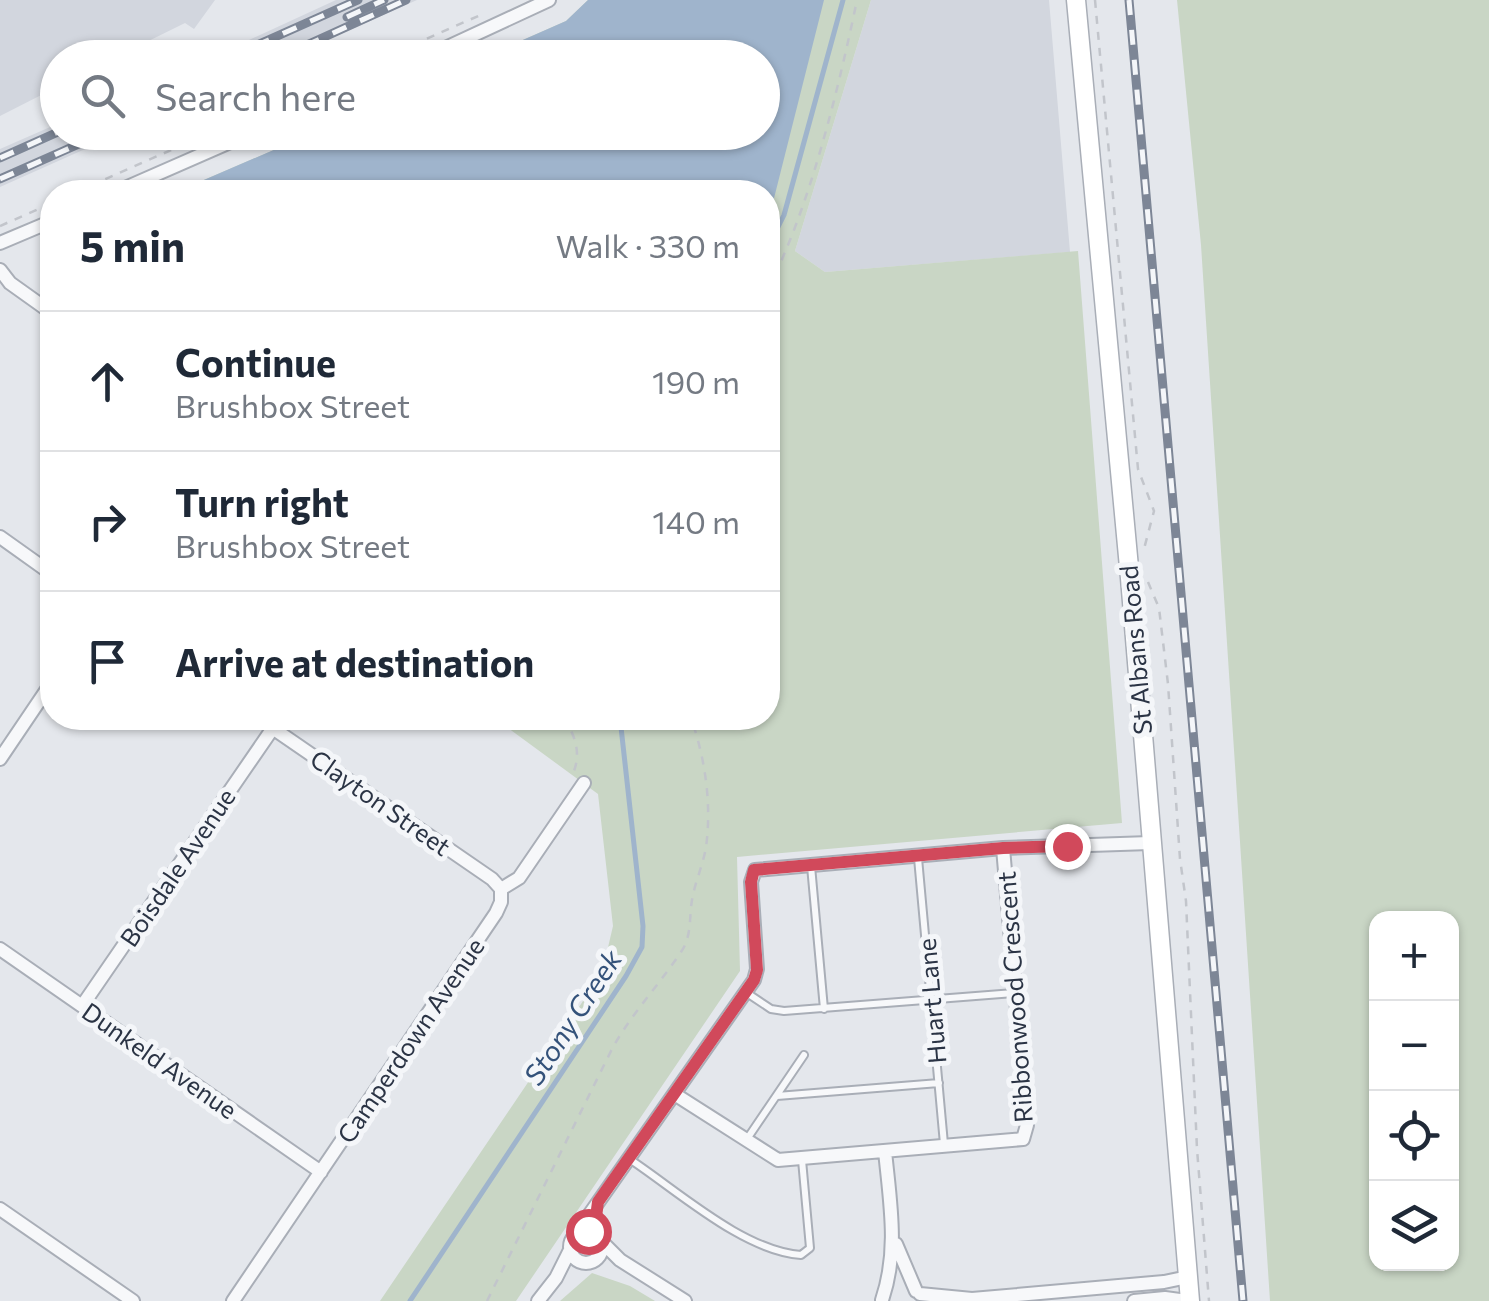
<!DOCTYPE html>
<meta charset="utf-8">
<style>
body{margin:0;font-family:Commissioner,sans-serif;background:#f6f6f7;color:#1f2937}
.controls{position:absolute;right:30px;bottom:30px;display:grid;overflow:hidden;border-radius:20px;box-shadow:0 2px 8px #0004}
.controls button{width:90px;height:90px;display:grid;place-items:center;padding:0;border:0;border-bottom:2px solid #e0e1e3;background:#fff;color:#1f2937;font:50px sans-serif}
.stop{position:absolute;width:30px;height:30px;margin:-22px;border:8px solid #d1495b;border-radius:50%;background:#fff}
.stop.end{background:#d1495b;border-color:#fff;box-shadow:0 2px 10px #0008}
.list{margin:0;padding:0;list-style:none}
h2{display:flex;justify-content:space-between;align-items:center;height:130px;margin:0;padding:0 40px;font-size:42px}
h2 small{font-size:32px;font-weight:400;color:#747a83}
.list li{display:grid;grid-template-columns:65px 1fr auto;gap:30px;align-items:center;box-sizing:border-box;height:140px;padding:0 40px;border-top:2px solid #e0e1e3}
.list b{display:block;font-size:38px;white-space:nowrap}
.list p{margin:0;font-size:32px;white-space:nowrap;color:#747a83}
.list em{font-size:32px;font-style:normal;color:#747a83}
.icon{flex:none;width:55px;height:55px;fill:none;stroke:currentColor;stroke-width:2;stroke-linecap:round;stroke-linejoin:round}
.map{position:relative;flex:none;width:1489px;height:1301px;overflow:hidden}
.search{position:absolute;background:#fff;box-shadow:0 2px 8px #0004;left:40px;top:40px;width:740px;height:110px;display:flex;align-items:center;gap:25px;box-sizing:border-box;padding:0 35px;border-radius:55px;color:#747a83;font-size:38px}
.panel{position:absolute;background:#fff;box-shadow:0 2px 8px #0004;left:40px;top:180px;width:740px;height:550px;border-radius:40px}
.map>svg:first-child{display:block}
</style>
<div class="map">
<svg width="1489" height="1301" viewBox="0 0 1489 1301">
<rect width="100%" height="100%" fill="#e4e7ec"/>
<path fill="#d2d6de" d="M0 0H215L194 29 185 23 116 57 58 58 57 87 0 116Z
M336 0H417L289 57H212Z
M871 0H1049L1070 252 825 272 795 251Z
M57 124 58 132 121 133 0 187V149Z"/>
<path fill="#c9d6c5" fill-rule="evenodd" d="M588 0H871L795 251 825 272 1078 251 1122 823 737 857 740 971 516 1301H380L602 973 613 926 598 794 504 725 510 718H768V192H176L313 133 762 132V58L484 57 566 21Z
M1177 0H1489V1301H1270L1201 245ZM1376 918H1452V1264H1376Z
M592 1273 630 1286 655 1301H560Z"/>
<path fill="#9fb4cc" d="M588 0H824L768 222V192H176L313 133 762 132V58L484 57 566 21Z"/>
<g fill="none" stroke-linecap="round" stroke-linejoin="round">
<path stroke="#9fb4cc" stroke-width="5" d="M768 247 784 215 843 0
M410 1301 626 976 642 947 643 926 620 718"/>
<g stroke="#a9aeb7" stroke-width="10">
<path id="lane" d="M918 858 944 1144
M811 866 824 1009
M747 993 771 1009 784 1011 1014 993
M777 1096 939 1083
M747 1139 804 1055
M631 1160C679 1192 744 1251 801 1255L810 1248 802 1160"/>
</g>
<g stroke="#a9aeb7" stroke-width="16">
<path id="street" d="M424 58 549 0
M116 192 253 132
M0 243 52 221
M0 270 10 283 52 313
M0 537 52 574
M258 718 492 879 501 889
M0 759 52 682
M0 949 321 1172
M82 1006 273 728
M676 1095 778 1160 1023 1139 1027 1125 1003 848
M0 1209 133 1301
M570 1247a16 16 0 1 1 32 0a16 16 0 1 1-32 0Z
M573 1238 754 980 757 969 751 882 755 870 1003 848 1150 843
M600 1240 620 1260 685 1301
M896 1244 916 1291
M920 1294 972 1299 1164 1282 1188 1277
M882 1300C899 1250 890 1203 885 1151
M233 1301 496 913 501 902V889L519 878 584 783
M538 1301 556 1278 571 1248
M1134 1301 1165 1298 1187 1301"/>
</g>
<g stroke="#a9aeb7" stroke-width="21">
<path id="secondary" d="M1076 0 1130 578 1190 1301"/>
</g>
<path stroke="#c2c5cb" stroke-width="2.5" stroke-dasharray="8 8" stroke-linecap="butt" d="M1095 0 1138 469 1154 511 1144 549
M383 58 485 13
M76 192 212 132
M0 226 52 203
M768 289C810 207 838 91 857 0
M1148 582 1159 608 1168 684 1180 859 1186 901 1197 1149 1209 1301
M563 718C575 734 581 752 574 771
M487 1301 613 1047C633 1012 659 985 681 952 692 936 689 918 692 900 695 882 703 865 706 847 712 804 705 758 691 718"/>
<use href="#lane" stroke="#f7f8fa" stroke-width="6"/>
<use href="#street" stroke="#f7f8fa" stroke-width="12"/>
<use href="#secondary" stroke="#fff" stroke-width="18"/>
<g stroke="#7d8696" stroke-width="9">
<path id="rail" d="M1129 0 1243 1301
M347 17 384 0
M228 58 358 0
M278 58 406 0
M0 158 58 132
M0 179 106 132"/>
</g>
<use href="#rail" stroke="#f4f6f9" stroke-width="5" stroke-dasharray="15" stroke-linecap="butt"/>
</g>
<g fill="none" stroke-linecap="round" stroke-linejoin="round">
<path stroke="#d1495b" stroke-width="12" d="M588 1231 598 1237 596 1217 598 1202 754 980 757 970 751 882 754 870 1003 848 1067 846"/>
</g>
<g text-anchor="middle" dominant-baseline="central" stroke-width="10" stroke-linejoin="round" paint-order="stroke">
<g font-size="25" fill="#2b3445" stroke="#f4f6f9">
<text transform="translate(1135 650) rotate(-95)">St Albans Road</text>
<text transform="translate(381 802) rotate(35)">Clayton Street</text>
<text transform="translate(177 867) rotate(-56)">Boisdale Avenue</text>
<text transform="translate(1014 997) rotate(-94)">Ribbonwood Crescent</text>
<text transform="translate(931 1001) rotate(-95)">Huart Lane</text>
<text transform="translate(410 1040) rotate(-56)">Camperdown Avenue</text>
<text transform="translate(160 1060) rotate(35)">Dunkeld Avenue</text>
</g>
<g font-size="28" font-style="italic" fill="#34527a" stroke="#f4f6f9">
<text transform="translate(572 1017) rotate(-57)">Stony Creek</text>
</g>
</g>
</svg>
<div class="controls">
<button>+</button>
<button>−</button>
<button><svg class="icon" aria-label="locate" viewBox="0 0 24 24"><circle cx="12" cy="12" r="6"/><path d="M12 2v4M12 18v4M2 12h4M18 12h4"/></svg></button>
<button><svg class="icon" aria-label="layers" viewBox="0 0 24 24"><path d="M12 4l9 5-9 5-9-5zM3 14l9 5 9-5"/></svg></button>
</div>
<div class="stop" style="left:588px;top:1231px"></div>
<div class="stop end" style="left:1067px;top:846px"></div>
<div class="search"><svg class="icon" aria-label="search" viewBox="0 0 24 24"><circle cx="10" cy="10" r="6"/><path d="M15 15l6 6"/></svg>Search here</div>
<section class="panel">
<h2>5 min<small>Walk · 330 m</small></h2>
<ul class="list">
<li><svg class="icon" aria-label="ahead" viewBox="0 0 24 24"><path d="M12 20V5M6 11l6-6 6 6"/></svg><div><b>Continue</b><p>Brushbox Street</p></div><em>190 m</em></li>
<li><svg class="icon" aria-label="right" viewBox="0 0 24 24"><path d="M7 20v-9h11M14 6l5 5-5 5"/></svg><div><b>Turn right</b><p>Brushbox Street</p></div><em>140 m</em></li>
<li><svg class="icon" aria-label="arrive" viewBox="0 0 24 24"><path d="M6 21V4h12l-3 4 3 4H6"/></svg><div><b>Arrive at destination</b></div></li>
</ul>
</section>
</div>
